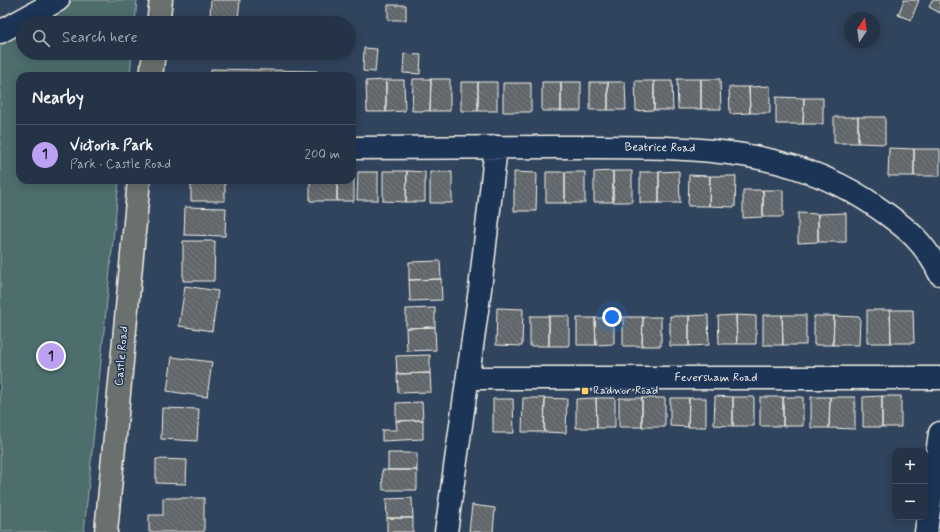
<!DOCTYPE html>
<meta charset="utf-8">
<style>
body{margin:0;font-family:Mynerve,sans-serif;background:#2d3b4d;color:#f1f3f6}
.controls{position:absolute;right:12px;bottom:12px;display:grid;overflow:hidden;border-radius:8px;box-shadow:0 2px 10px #0003}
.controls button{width:36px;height:36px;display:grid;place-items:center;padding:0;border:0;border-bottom:1px solid #424e5f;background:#253346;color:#f1f3f6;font:20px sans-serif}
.compass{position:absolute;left:844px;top:12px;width:36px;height:36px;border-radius:50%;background:#253346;box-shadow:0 2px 10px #0003;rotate:13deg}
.you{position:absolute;left:612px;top:317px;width:14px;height:14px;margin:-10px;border:3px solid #fff;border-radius:50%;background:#1a73e8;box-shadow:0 0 0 6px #1a73e833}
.badge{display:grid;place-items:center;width:26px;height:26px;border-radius:50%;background:#bca0f2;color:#111;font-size:13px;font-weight:700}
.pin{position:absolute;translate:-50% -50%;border:2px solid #fff;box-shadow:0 1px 4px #0006}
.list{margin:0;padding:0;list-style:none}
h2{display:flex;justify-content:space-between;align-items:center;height:52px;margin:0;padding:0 16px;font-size:17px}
h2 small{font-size:13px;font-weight:400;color:#a3aab3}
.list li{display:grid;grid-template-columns:26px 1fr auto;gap:12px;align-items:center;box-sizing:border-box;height:60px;padding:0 16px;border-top:1px solid #424e5f}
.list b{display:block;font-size:15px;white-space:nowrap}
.list p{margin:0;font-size:13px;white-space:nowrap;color:#a3aab3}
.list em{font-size:13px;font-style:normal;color:#a3aab3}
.icon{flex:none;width:22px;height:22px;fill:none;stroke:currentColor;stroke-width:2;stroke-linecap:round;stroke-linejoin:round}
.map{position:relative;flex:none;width:940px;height:532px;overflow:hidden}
.search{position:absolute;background:#253346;box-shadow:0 2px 10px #0003;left:16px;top:16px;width:340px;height:44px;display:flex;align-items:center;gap:10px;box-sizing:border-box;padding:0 14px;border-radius:22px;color:#a3aab3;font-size:15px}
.panel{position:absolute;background:#253346;box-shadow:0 2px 10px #0003;left:16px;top:72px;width:340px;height:112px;border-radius:12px}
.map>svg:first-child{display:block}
</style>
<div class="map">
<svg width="940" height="532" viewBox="0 0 940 532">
<defs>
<pattern id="building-back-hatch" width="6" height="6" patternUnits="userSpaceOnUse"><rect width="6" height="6" fill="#60666b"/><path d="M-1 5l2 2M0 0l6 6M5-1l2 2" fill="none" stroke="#777c80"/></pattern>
</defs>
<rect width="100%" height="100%" fill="#31445d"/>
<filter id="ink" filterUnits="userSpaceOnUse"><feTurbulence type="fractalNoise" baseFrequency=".025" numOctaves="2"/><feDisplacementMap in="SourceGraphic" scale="8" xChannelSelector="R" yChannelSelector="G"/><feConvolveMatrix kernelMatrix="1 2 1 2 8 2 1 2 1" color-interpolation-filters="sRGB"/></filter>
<g filter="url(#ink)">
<path fill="#4e6e6d" stroke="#a1b0aa" d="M74 0H137L135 23H32Z
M23 28V53H132L130 76H20V180H119L84 532H0V41Z"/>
<path fill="url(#building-back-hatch)" stroke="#f4f1e8" d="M211 0H240L238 19 210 16Z
M904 0H919L911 20 898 15Z
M932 0H940V13L929 7Z
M388 5H406V20H388Z
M210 19 228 22V23H209Z
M364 48 377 49 375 72 363 71Z
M404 54 421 55 420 74 403 73Z
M211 69 317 71V76H211Z
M413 79H431L430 111H412Z
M431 79H450V111H430Z
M677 79H701V109H678Z
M701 79H720L721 109H701Z
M386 80V112H367L366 81Z
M386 80H404L405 111 386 112Z
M635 81H654V110L636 111Z
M654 81H672L673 110H654Z
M461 82H478V111H461Z
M478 82H497V111H478Z
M542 82H561V111H542Z
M561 82H581V111H561Z
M590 82H608V110H590Z
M608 82H625L626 110H608Z
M503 83H531V112H503Z
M770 86V113H750L749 87Z
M729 87H749L750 113 730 114Z
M776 97 804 98 803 124H776Z
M804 98H823V124H803Z
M834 117H858V143H834Z
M858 117H885V144L858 143Z
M889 148 914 149V176H888Z
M914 149H940V176H914Z
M383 171H407L406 202 383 201Z
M407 171 425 172V202H406Z
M613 171V202H594V172Z
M613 171H632V202H613Z
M679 171 680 203H659V172Z
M352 172H354V201H337V180H352Z
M358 172H378V200H357Z
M430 172H452V203H430Z
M514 172 537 173 536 211H514Z
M546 172H565V203H546Z
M565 172H585V203H565Z
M640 172H659V203H640Z
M689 175 710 176 709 206H688Z
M710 176H736L735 207 709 206Z
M191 180H225V201H191Z
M310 180H337V201H310Z
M743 190H763V217L743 218Z
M763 190H783V217H763Z
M185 207 226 208 225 236 184 235Z
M798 213 818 214V242L798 243Z
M846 213V242H818V214Z
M183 241H215L214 281H183Z
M440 261 441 279 409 280V262Z
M441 279 442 300 410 301 409 280Z
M185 286 218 291 212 331 179 326Z
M435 308V327L406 328V309Z
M497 308 523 309 522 346 496 345Z
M867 310H890L891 343H867Z
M890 310H913L914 343H891Z
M708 315 709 345 689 346V316Z
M736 315 737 344H719L718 316Z
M736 315 756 316V344H737Z
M763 315H782L783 345H763Z
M782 315H806V345H783Z
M530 316H549V346H530Z
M549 316H569V346H549Z
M670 316H689V346H670Z
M814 316H834L833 345H814Z
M834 316 860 317 859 345H833Z
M623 317H643L642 346H623Z
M643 317H661V346H642Z
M577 318H595L596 345H577Z
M595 318H614V344L596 345Z
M435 327 436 350 407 351 406 328Z
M430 355V373L397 374 396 356Z
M172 357 212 362 207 397 167 391Z
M430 373 431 392 398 393 397 374Z
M715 396 733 397V426L714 425Z
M882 396V427H863V397Z
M882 396H901V427H882Z
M733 397H754V426H733Z
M760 397H783V426H760Z
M783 397H803V426H783Z
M811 397H830L829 428H811Z
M830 397H855V429L829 428Z
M523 398H545L544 432H522Z
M545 398 567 399 566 433 544 432Z
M596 398 597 428H576V399Z
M596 398H615V428H597Z
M619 398H642V427H619Z
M642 398H665V427H642Z
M670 398H689L688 427 670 426Z
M689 398H706V427H688Z
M493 399H513L514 433H493Z
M422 402 423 420 396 421V403Z
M162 408 199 409 197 441 161 439Z
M423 420V439L382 441V430H397L396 421Z
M388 453H417V470H388Z
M156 459 187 460 186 484 156 483Z
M382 470H417V490H383Z
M163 498H204V532H149V515H163Z
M412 498 413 518H387L386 499Z
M472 505 495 508 493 532H469Z
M387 518H413V532H387Z"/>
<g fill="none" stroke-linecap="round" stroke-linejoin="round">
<g stroke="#f4f1e8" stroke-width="25">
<path id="minor" d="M0 32 58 0
M352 148C422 148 491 147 561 147 672 148 786 140 881 210 909 230 925 243 940 274
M468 378H940
M446 532 480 289 496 147
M926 532 940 433"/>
</g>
<g stroke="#f4f1e8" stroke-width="25">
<path id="major" d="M158 23 161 0
M151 76 154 53
M106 532 139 180"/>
</g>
<use href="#minor" stroke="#1d3557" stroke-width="22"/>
<use href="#major" stroke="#6b706d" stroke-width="22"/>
</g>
</g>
<rect fill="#ffd166" stroke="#1d3557" stroke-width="1.5" x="581" y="387" width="8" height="8" rx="2"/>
<g text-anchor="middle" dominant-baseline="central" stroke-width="3" stroke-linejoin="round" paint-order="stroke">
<g font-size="12" fill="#f4f1e8" stroke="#1d3557">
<text transform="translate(660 148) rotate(1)">Beatrice Road</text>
<text transform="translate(122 356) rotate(-85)">Castle Road</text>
<text x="716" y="378">Feversham Road</text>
</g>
<g font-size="12" fill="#f4f1e8" stroke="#1d3557" text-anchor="start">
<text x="593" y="391">Radnor Road</text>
</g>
</g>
</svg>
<div class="controls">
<button>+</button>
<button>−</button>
</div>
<svg class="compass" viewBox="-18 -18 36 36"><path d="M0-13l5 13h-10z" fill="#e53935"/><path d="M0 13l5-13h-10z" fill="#a3aab3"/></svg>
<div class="you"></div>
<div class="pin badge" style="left:51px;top:356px">1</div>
<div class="search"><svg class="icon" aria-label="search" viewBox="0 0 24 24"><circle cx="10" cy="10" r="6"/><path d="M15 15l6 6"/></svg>Search here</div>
<section class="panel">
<h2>Nearby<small></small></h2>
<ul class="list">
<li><span class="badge">1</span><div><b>Victoria Park</b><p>Park · Castle Road</p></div><em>200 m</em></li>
</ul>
</section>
</div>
